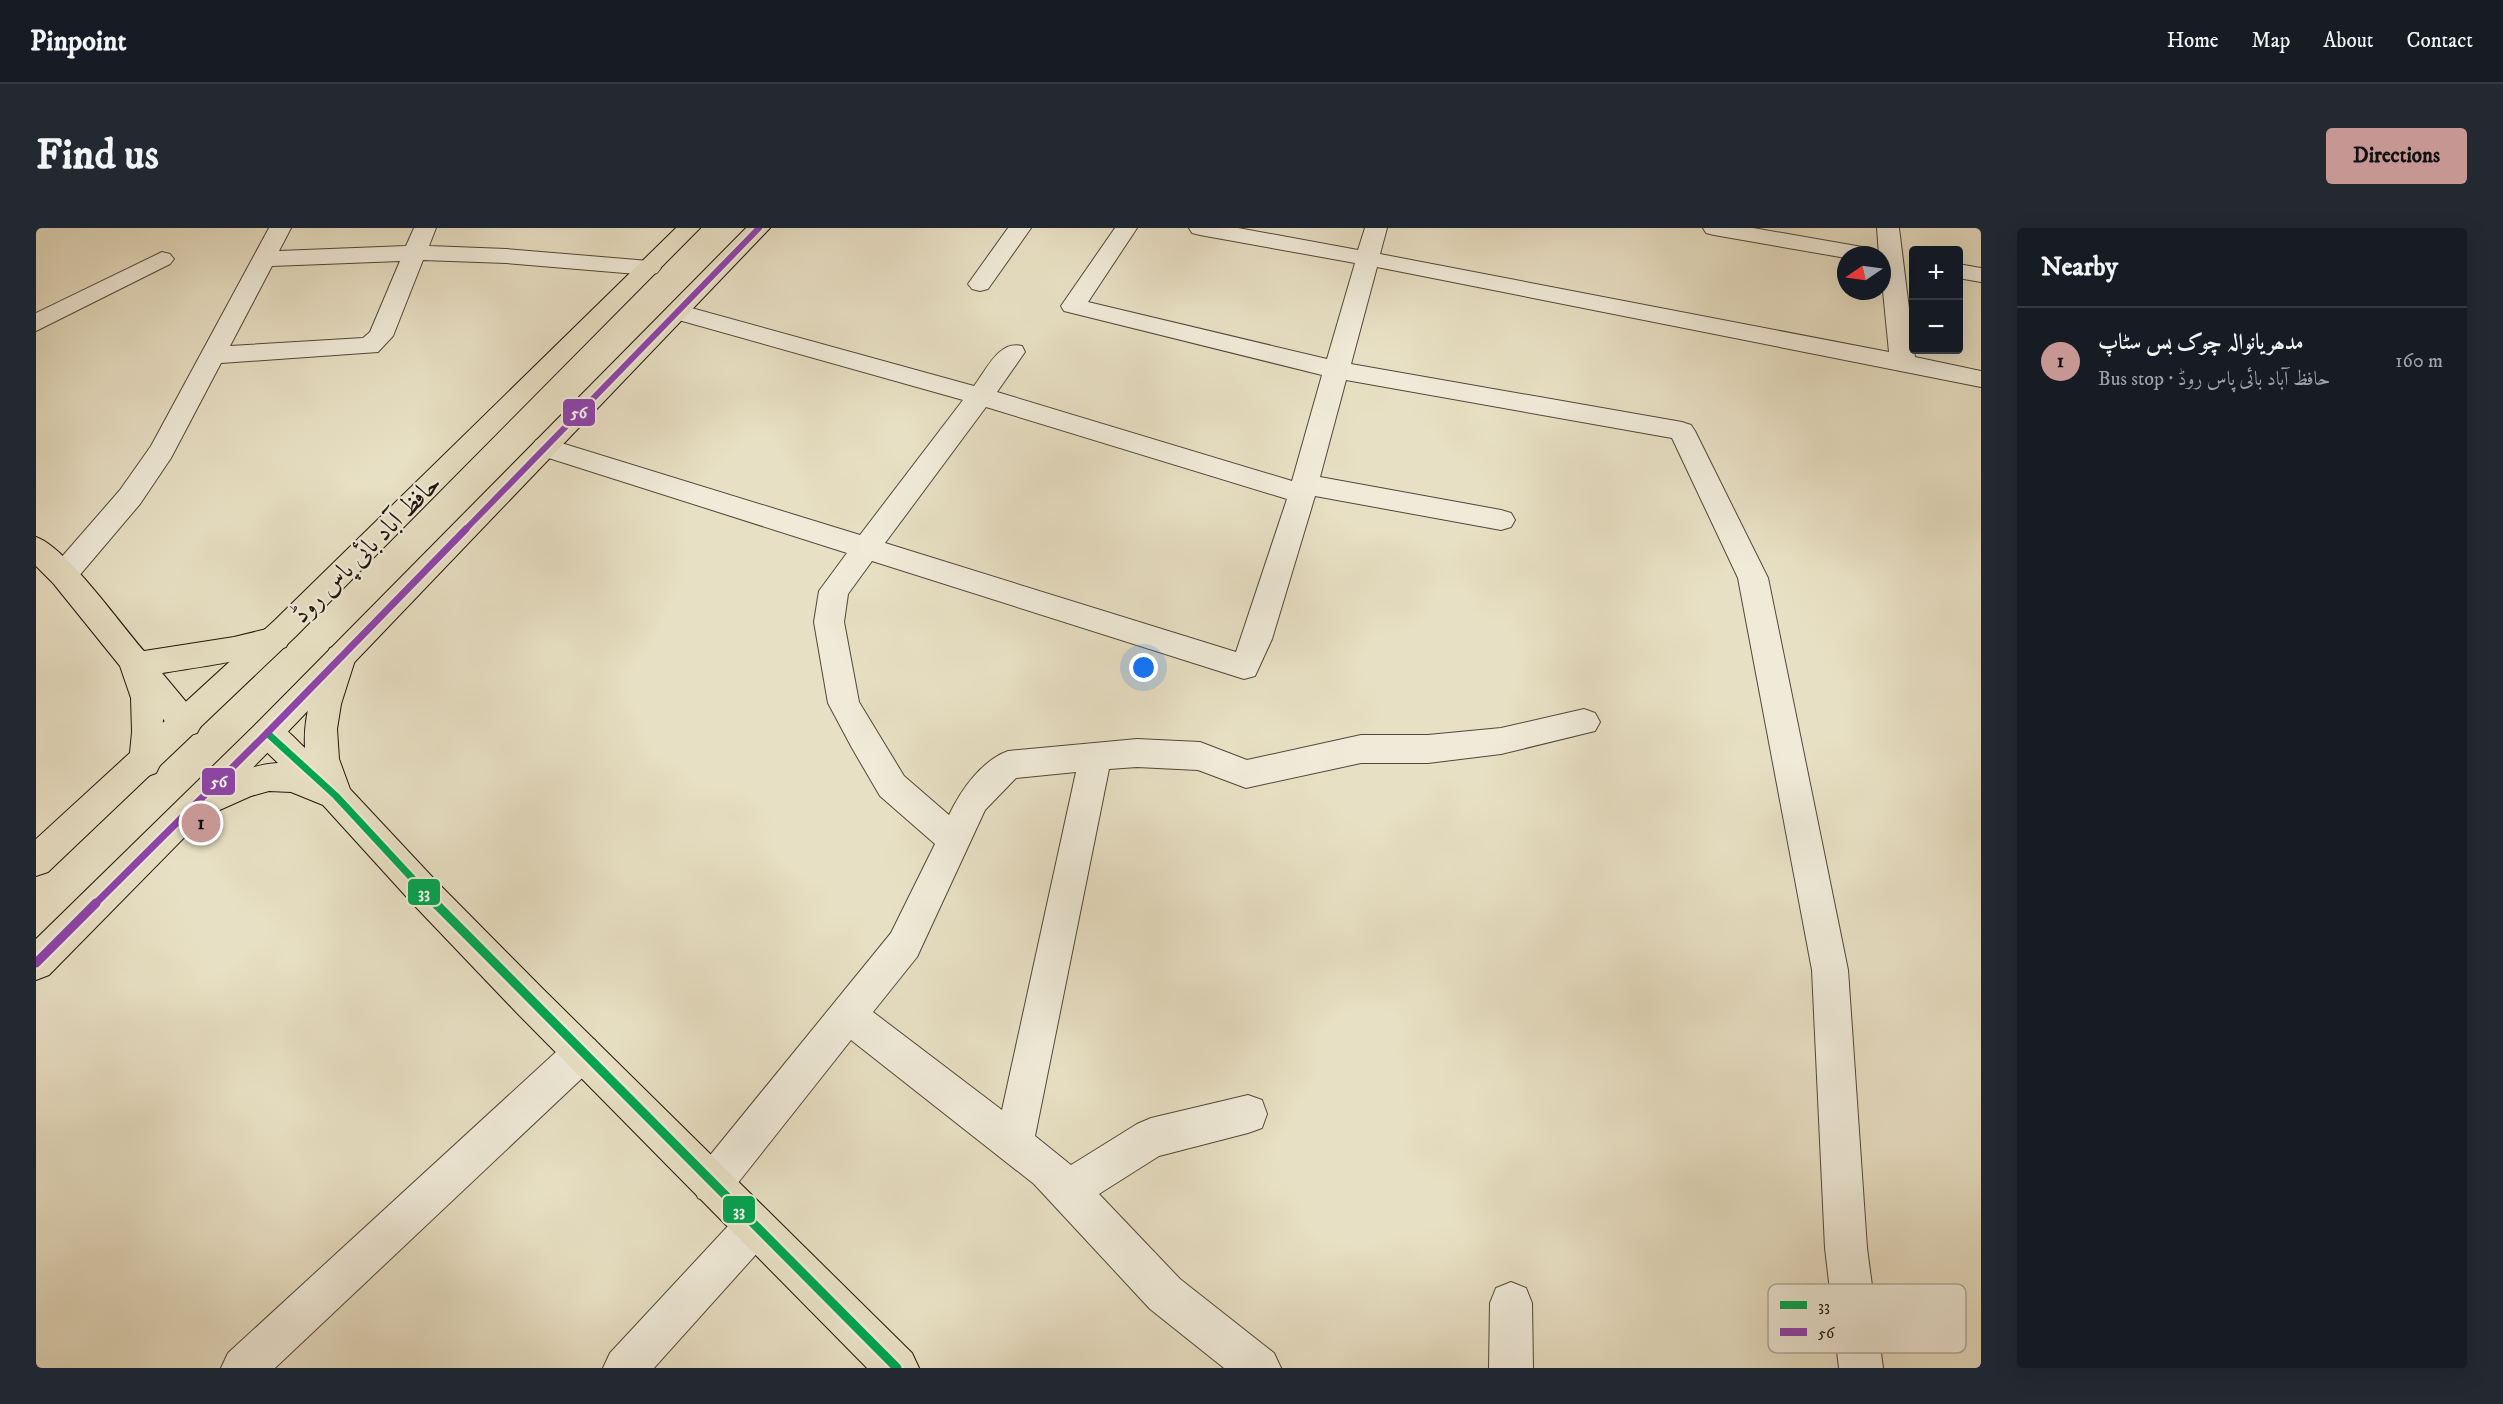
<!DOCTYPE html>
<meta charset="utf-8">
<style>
body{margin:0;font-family:"IM FELL DW Pica",Amiri,serif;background:#242831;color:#f1f3f6}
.controls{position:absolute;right:18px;top:18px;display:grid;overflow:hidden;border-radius:6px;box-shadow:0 6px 24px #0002}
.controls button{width:54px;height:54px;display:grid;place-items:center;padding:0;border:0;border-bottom:2px solid #363941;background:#171b24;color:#f1f3f6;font:30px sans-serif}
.compass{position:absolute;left:1801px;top:18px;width:54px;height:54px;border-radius:50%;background:#171b24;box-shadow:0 6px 24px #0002;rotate:257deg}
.you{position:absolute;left:1108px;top:440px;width:21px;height:21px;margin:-15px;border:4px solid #fff;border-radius:50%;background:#1a73e8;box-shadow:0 0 0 9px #1a73e833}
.badge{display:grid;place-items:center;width:39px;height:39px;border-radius:50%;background:#c59692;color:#111;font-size:20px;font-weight:700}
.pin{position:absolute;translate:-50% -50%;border:3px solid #fff;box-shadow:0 2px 6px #0006}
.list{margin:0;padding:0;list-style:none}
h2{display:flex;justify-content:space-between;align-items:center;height:78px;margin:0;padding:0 24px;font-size:26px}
h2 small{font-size:20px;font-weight:400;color:#9ea1a6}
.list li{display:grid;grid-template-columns:39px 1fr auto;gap:18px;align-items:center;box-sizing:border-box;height:108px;padding:0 24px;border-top:2px solid #363941}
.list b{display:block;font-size:22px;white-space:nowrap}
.list p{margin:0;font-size:20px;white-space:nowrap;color:#9ea1a6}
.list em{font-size:20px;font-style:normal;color:#9ea1a6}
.map{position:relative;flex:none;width:1945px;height:1140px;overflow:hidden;border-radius:6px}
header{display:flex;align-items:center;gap:36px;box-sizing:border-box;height:84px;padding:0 30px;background:#171b24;border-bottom:2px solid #363941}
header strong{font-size:28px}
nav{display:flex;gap:33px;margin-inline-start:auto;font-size:21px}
.intro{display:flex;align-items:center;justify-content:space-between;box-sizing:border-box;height:144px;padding:0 36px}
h1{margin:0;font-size:42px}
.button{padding:15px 27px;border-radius:6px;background:#c59692;color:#111;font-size:21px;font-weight:700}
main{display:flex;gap:36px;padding:0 36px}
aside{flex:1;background:#171b24;border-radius:6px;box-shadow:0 6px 24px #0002}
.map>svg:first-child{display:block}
</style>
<header>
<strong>Pinpoint</strong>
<nav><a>Home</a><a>Map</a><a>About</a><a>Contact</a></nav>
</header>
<div class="intro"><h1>Find us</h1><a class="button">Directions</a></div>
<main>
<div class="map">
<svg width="1945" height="1140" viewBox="0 0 1945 1140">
<rect width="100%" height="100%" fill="#e8e0c4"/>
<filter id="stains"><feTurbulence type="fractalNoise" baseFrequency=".00333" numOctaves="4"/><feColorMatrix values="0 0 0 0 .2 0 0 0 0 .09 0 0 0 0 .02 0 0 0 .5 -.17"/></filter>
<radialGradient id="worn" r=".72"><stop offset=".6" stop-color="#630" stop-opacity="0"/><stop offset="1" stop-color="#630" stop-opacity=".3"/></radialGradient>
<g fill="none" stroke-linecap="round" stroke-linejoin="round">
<g stroke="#514839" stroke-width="2">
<path id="street" d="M233 0H255L243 23 370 18 378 0H400L393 18 470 21 613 33 621 35 625 40 621 45 613 47 470 35 387 32 357 108 342 124 185 135 135 230 104 276 37 355 27 358 17 355 13 347 17 339 84 262 115 218ZM364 33 334 104 327 110 194 118 236 38Z
M972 0H995L952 61 944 63 936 61 932 56Z
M1079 0H1101L1052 74 1291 131 1319 35 1164 7 1156 5 1153 0H1202L1322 22 1329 0H1351L1344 26 1853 124 1846 53V27H1810V30L1678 7 1670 5 1667 0H1717L1832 20 1840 22 1843 27 1841 0H1863L1879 129 1945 143V159L1341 39 1315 136 1646 194 1655 197 1659 203 1732 350 1812 742 1831 1020 1847 1140H1803L1789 1020 1776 742 1702 350 1636 210 1310 152 1284 249 1465 282 1475 285 1479 292 1475 299 1465 302 1279 268 1236 411 1219 448 1208 451 836 333 812 366 808 394 823 474 868 548 913 587C925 562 945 533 972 523L1101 511 1164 514 1211 532 1325 507H1392L1465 500 1548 481 1559 485 1564 494 1559 503 1465 526 1392 535H1325L1210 560 1162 542 1101 539 1073 541 999 908 1035 937 1101 896 1115 890 1212 867 1226 872 1231 886 1226 900 1212 905 1123 928 1063 966 1144 1051 1238 1125 1245 1140H1188L1114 1081 998 956 815 812 690 970 676 976 662 970 656 956 662 942 855 705 899 616 844 568 816 520 792 475 778 394 783 363 811 325 500 226 496 219 500 212 509 210 824 307 927 172 632 89 629 84 632 79 641 76 938 158C951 141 963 112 986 118L989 124 961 164 1256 253 1286 147 1028 83 1025 78ZM950 179 1251 271 1200 424 849 315ZM1040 544 966 882 837 784 881 729 949 582 980 550Z
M126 24 134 26 138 31 134 36 0 103V85Z
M1922 36 1945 40V54L1922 50Z
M546 806 559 812 565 825 559 838 239 1140H185L192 1125 533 812Z
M719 978 733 984 739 998 733 1012 618 1140H567L574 1125 705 984Z
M1475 1054 1490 1060 1496 1075 1497 1140H1453L1454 1075 1460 1060Z"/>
</g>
<g stroke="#1f150b" stroke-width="2">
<path id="primary" d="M0 309C30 319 85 397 108 423L198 409 239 399 250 403 254 411 250 419C210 433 168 438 126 445L161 487 166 496 161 505C144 511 138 504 127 491L125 535 120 545 109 549 98 545 93 535 96 504 95 470 84 438 17 355 0 338Z
M305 417 316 420 320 429 305 476 301 501 303 531 314 561 401 654 506 760 876 1125 883 1140H831L480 784 377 676 287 577 255 564 233 563 215 568 159 593 147 589 142 579 147 569C177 554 209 537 242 535L220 514 215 505 220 496C242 488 254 506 269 520 267 487 279 450 294 420Z"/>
</g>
<g stroke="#1f150b" stroke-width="2">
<path id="highway" d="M640 0H664L260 408 12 644 0 648V611L239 392Z
M710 0H734L242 514 13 747 0 752V711L220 496Z"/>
</g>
<use href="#street" fill="#f0ebd9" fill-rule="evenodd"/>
<use href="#primary" fill="#e8e0c4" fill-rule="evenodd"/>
<use href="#highway" fill="#e8e0c4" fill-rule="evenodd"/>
<g stroke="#f0ebd9" stroke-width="11">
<path id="bus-1-far1" d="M231 505 300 568 400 676"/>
</g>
<g stroke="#f0ebd9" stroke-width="14">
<path id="bus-1" d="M399 675 861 1140"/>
</g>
<g stroke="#f0ebd9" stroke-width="10">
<path id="bus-2-far2" d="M429 302 723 0"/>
</g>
<g stroke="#f0ebd9" stroke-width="11">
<path id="bus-2-far1" d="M59 676 231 505 430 301"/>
</g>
<g stroke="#f0ebd9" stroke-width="14">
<path id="bus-2" d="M0 735 60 675"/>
</g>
<use href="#bus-1-far1" stroke="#00a651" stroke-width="7"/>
<use href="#bus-1" stroke="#00a651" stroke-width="9"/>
<use href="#bus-2-far2" stroke="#8e44ad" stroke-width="6"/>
<use href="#bus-2-far1" stroke="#8e44ad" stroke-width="7"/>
<use href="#bus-2" stroke="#8e44ad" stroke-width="9"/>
</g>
<g text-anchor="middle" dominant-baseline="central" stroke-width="4.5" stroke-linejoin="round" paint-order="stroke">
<g font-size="26" fill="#1f150b" stroke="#f0ebd9">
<text transform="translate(331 321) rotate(-45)">حافظ آباد بائی پاس روڈ</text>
</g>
</g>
<rect x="1732" y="1056" width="198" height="69" rx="9" fill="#f0ebd9" stroke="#b1ab9b" stroke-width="1.5"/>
<rect x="1744" y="1073" width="27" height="8" fill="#00a651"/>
<rect x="1744" y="1100" width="27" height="8" fill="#8e44ad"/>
<g font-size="16" fill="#1f150b">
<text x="1782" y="1083">33</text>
<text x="1782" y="1110">56</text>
</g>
<g stroke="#f0ebd9" stroke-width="2">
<rect x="526" y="170" width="34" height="29" rx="6" fill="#8e44ad"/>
<rect x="165" y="539" width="35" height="29" rx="6" fill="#8e44ad"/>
<rect x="371" y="650" width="34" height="28" rx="6" fill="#00a651"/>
<rect x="686" y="967" width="34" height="29" rx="6" fill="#00a651"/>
</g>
<g font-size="16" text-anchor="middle" font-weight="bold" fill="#fff">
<text x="543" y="190">56</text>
<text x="183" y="559">56</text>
<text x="388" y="670">33</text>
<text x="703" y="988">33</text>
</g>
<rect width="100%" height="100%" filter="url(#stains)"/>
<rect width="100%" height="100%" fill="url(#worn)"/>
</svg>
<div class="controls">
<button>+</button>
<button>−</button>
</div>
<svg class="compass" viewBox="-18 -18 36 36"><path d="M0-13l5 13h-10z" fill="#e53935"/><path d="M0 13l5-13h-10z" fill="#9ea1a6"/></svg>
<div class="you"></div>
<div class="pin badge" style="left:165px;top:595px">1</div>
</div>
<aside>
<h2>Nearby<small></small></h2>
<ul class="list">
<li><span class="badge">1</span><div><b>مدھریانوالہ چوک بس سٹاپ</b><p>Bus stop · حافظ آباد بائی پاس روڈ</p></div><em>160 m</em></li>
</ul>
</aside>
</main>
